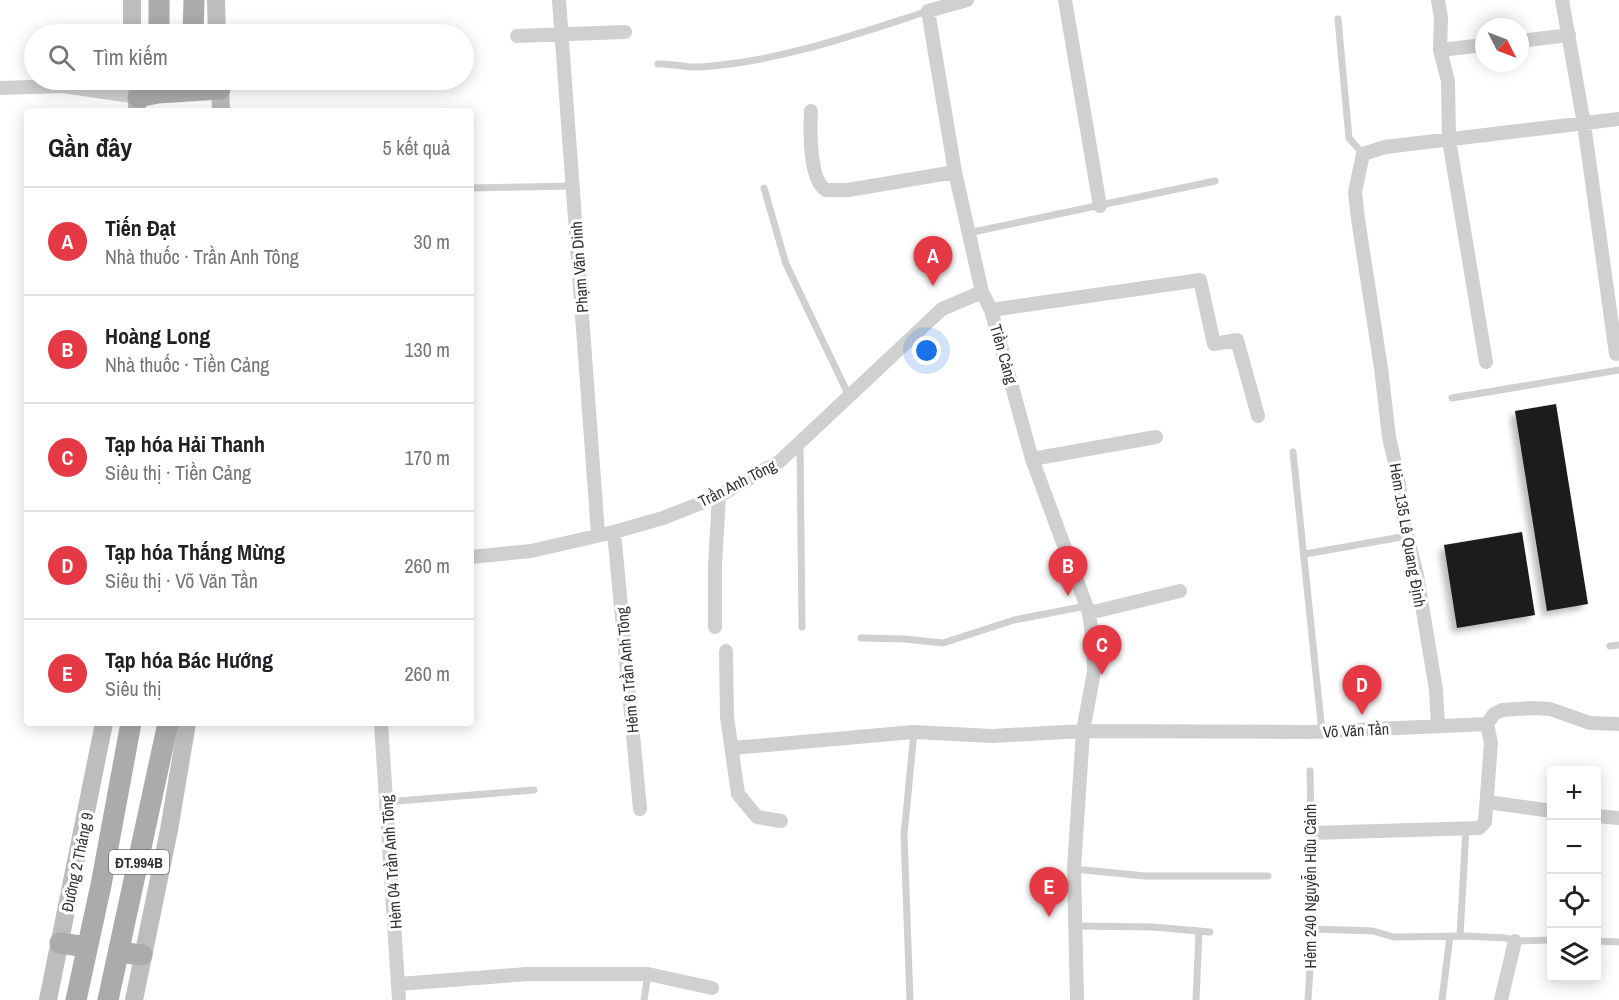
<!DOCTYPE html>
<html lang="vi">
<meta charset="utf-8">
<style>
body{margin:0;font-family:"Archivo Narrow",sans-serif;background:#f6f6f6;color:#202124}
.controls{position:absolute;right:18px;bottom:18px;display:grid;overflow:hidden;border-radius:6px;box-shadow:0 3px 15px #0003}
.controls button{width:54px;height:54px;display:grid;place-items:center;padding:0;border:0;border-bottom:2px solid #e0e0e0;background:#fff;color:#202124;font:30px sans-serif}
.compass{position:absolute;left:1475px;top:18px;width:54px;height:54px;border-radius:50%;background:#fff;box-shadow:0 3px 15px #0003;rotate:132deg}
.you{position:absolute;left:927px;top:351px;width:21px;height:21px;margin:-15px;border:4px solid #fff;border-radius:50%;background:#1a73e8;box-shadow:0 0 0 9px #1a73e833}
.badge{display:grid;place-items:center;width:39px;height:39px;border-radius:50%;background:#e63946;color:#fff;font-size:20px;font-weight:700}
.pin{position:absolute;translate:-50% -50px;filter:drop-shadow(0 2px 3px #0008)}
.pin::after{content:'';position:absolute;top:32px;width:21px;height:18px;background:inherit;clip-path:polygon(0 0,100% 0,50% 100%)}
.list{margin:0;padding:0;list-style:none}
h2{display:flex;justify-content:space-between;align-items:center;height:78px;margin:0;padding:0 24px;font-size:26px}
h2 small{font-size:20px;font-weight:400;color:#757577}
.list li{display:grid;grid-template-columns:39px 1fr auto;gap:18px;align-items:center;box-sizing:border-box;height:108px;padding:0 24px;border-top:2px solid #e0e0e0}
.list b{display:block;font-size:22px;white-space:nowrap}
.list p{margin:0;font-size:20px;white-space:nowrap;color:#757577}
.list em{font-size:20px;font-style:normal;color:#757577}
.icon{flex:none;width:33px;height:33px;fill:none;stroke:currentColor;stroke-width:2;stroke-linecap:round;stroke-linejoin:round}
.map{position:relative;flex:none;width:1619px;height:1000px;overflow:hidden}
.search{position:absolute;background:#fff;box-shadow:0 3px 15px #0003;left:24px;top:24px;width:450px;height:66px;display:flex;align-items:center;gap:15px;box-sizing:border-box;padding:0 21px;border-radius:33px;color:#757577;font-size:22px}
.panel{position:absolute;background:#fff;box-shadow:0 3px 15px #0003;left:24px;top:108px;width:450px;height:618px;border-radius:6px}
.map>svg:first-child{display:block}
</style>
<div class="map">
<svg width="1619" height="1000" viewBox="0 0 1619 1000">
<defs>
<filter id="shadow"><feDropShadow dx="-5" dy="5" stdDeviation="3" flood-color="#0004"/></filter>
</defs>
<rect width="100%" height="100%" fill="#fff"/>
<path fill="#1a1a1a" filter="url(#shadow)" d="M1556 404 1588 604 1547 611 1515 411Z
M1522 532 1535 615 1457 628 1444 545Z"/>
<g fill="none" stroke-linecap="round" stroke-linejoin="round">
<path stroke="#d0d0d0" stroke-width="7" d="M1338 19 1349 138 1363 154
M658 64C672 63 686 68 700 67 778 62 854 35 928 11
M471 188 574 186
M764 188 786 264 849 396
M968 233 1215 181
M1452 398 1619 370
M800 444 802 627
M1293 452 1322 732
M1305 554 1407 536
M861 638 905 639 943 643 1014 620 1086 606
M1610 646 1619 645
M386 802 534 790
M1596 860H1597
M1074 869 1145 876H1268
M1076 926 1153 927 1210 932
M1313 929 1373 931 1394 937 1466 936 1506 938 1515 941 1552 940
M1460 936 1466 829
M1596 941 1619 942
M644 1000 648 974
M910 1000 904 835 914 732
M1196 1000 1199 932
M1308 1000 1313 924 1310 771
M1442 1000 1450 936"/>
<path stroke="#d0d0d0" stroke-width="14" d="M559 0 598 534
M967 0 928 11 955 172 982 292 991 310 1032 459 1089 613 1093 641 1094 672 1083 731 1074 869 1077 1000
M1065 0 1100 206
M1438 0 1441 18 1440 50 1448 81 1449 140 1486 362
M1562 0 1584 124 1616 354
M517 36 625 32
M1520 41 1569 35
M1440 50 1484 45
M0 88 63 86 138 97
M811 111C810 130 809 180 826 190H848L955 172
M991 310 1200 280 1214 344 1237 340 1258 416
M1032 459 1156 437
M614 532 640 809
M471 557 531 551 614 532 663 518 719 496 780 461 942 309 982 292
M1089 613 1180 591
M715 627V565L719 496
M726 651 727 717 738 794 757 817 781 821
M381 723 399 1000
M1438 726 1436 690 1417 575 1405 528 1398 477 1389 437 1381 368 1358 219 1355 192 1363 154 1385 147 1619 119
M733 748 914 732 992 736 1083 731 1310 732 1487 724 1494 714 1502 710 1534 708 1550 709 1590 723 1619 724
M1487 802 1552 811
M1596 816 1619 818
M1311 833 1479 828 1485 822 1491 743 1487 724
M399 984 528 974H648L712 988
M1501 1000 1515 941"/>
<path stroke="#bdbdbd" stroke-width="18" d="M216 0 217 34
M132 34V0
M137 80V111
M220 80 221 111
M48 1000 104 723
M134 1000 169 830 187 723"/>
<path stroke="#ababab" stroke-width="21" d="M159 34V0
M193 34 194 0
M138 97 158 93 220 89
M60 943 87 947
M119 952 142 955
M76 1000 101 885 131 723
M108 1000 168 723"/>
</g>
<g text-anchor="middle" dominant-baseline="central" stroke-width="6" stroke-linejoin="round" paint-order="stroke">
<rect fill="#fff" stroke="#707070" stroke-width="1.5" x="109" y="850" width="60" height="24" rx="4.5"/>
<g font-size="15" font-weight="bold" fill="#333">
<text x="139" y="862">ĐT.994B</text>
</g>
<g font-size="16" fill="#333" stroke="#fff">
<text transform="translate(579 267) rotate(-94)">Phạm Văn Dinh</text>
<text transform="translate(1004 354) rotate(74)">Tiền Cảng</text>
<text transform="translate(737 483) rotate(-27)">Trần Anh Tông</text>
<text transform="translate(1408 535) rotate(80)">Hẻm 135 Lê Quang Định</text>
<text transform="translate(627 670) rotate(-95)">Hẻm 6 Trần Anh Tông</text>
<text transform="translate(1356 730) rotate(-3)">Võ Văn Tần</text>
<text transform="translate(77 862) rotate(-78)">Đường 2 Tháng 9</text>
<text transform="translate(391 862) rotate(-94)">Hẻm 04 Trần Anh Tông</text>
<text transform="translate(1310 886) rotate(-90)">Hẻm 240 Nguyễn Hữu Cảnh</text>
</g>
</g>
</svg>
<div class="controls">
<button>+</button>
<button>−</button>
<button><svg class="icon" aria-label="locate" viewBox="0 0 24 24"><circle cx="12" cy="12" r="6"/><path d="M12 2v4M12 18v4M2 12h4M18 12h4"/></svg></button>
<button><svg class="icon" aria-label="layers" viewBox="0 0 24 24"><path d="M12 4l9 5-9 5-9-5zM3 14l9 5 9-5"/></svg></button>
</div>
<svg class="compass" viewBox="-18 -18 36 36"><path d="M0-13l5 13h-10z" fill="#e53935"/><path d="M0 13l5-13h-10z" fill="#757577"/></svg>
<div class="you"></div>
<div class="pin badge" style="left:933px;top:286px">A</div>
<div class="pin badge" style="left:1068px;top:596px">B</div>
<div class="pin badge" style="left:1102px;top:675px">C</div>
<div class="pin badge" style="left:1362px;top:715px">D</div>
<div class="pin badge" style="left:1049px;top:917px">E</div>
<div class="search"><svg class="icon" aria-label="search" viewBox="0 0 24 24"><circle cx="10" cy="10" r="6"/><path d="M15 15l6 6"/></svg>Tìm kiếm</div>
<section class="panel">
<h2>Gần đây<small>5 kết quả</small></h2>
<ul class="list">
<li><span class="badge">A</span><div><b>Tiến Đạt</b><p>Nhà thuốc · Trần Anh Tông</p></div><em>30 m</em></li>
<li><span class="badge">B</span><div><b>Hoàng Long</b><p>Nhà thuốc · Tiền Cảng</p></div><em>130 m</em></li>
<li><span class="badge">C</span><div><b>Tạp hóa Hải Thanh</b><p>Siêu thị · Tiền Cảng</p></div><em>170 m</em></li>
<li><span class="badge">D</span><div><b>Tạp hóa Thắng Mừng</b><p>Siêu thị · Võ Văn Tần</p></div><em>260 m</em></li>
<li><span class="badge">E</span><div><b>Tạp hóa Bác Hướng</b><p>Siêu thị</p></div><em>260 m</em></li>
</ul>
</section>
</div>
